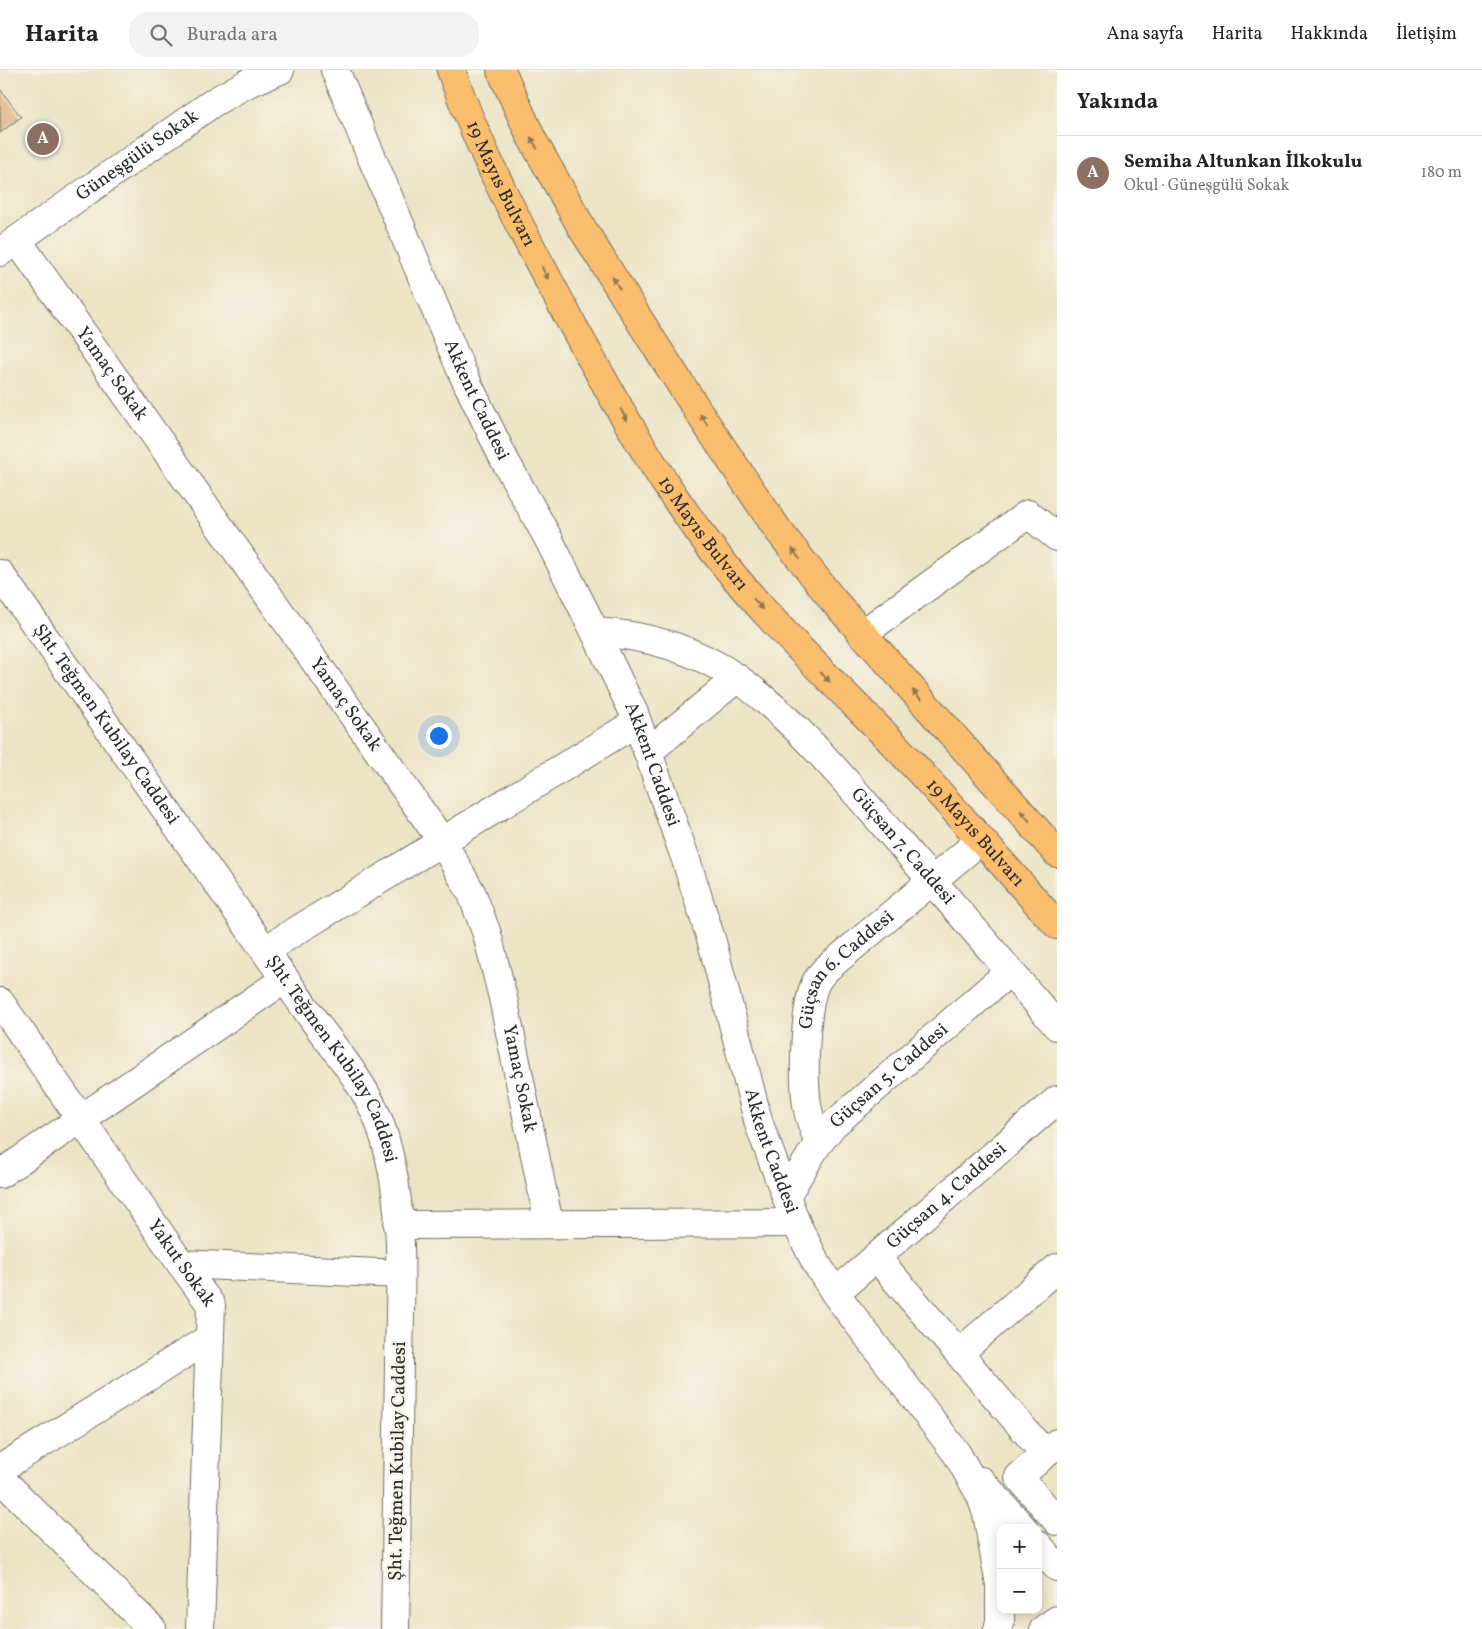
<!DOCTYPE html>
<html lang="tr">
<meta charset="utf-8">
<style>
body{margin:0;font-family:Vollkorn,serif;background:#f2f2f2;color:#222}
.controls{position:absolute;right:15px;bottom:15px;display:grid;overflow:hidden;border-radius:10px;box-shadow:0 2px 12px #0003}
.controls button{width:45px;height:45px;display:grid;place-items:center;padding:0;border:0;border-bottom:1px solid #e0e0e0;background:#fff;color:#222;font:25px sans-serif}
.you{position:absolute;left:438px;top:665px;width:18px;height:18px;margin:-12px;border:4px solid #fff;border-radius:50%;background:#1a73e8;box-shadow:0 0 0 8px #1a73e833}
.badge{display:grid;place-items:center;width:32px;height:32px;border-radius:50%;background:#db2777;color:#fff;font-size:16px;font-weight:700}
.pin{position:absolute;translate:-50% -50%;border:2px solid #fff;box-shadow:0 1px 5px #0006}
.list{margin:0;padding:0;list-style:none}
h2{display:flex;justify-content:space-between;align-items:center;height:65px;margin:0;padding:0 20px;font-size:21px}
h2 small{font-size:16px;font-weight:400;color:#767676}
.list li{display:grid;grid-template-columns:32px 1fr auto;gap:15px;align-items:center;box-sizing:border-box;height:75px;padding:0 20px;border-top:1px solid #e0e0e0}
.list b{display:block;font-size:19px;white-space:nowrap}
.list p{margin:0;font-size:16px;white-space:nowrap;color:#767676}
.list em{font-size:16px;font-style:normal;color:#767676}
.icon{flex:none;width:28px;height:28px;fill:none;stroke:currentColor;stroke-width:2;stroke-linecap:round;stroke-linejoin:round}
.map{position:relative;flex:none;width:1057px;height:1559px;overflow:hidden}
header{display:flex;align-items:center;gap:30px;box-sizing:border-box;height:70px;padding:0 25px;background:#fff;border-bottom:1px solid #e0e0e0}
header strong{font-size:24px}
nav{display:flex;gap:28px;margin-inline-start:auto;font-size:18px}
.search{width:350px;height:45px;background:#f2f2f2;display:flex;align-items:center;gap:12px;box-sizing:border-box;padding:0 18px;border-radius:20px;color:#767676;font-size:19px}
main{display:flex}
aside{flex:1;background:#fff}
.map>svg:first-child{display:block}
</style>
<header>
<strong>Harita</strong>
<div class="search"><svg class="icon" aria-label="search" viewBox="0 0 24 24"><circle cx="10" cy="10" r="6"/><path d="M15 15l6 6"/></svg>Burada ara</div>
<nav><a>Ana sayfa</a><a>Harita</a><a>Hakkında</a><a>İletişim</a></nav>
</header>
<main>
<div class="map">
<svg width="1057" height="1559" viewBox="0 0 1057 1559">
<rect width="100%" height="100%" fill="#f7f3e8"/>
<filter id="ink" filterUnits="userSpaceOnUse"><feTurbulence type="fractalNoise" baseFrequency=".02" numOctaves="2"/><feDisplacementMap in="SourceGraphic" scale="10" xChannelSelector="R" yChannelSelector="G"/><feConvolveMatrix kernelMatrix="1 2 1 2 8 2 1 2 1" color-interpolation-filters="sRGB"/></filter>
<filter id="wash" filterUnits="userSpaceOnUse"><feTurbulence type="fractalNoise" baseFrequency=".0096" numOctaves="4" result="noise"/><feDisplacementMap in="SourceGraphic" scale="20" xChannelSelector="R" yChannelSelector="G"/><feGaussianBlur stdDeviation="1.12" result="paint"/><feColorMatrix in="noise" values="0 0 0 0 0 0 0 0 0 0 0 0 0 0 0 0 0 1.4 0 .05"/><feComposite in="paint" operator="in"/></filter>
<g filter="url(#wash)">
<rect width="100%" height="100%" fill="#ece4c5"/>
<g id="blocks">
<path fill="#dbaf7c" d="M0 19 21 47 0 63Z"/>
</g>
</g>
<g filter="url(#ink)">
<use href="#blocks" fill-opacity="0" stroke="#6f6c61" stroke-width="1"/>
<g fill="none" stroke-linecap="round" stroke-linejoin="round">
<g stroke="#6f6c61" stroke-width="30">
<g id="minor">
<path id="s1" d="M335 0 462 302 504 389 548 468 595 562 634 643 686 790 712 872 759 1054 796 1153 816 1193 835 1223 957 1384 981 1426 987 1444 1000 1515V1552L998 1559"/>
<path id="s2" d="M17 170 442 771 472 824 487 864 503 928 549 1154"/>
<path id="s3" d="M0 182 214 32 248 13 280 0"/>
<path id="s4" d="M0 504 320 959C343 989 367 1019 380 1054 407 1130 400 1215 399 1294 398 1383 397 1471 395 1559"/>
<path id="s5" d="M595 562C646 565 695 579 737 608 792 647 840 705 884 755 942 822 1000 889 1057 956"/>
<path d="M862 564 1028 444 1057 467"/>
<path d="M648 682 737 608"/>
<path d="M265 880 637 652"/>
<path id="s6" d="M0 932 181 1194 211 1235 200 1559"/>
<path id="s7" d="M819 1072C814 1061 809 1048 807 1035 803 1008 804 937 816 912 818 908 822 904 825 900L981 770"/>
<path d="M0 1104 285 909"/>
<path id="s8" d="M786 1126 817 1075 833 1055 1010 901"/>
<path d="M398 1155 796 1153"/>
<path d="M876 1187 1045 1384"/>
<path d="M181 1194 400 1204"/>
<path id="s9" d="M835 1223 1057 1030"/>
<path d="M959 1283 1057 1198"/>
<path d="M1057 1373 1019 1407 1057 1451"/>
<path d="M0 1399 210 1268"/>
<path d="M0 1408 152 1559"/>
<path d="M981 1411 1023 1458"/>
<path d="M1038 1475 1057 1497"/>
<path d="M1044 1559 1057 1550"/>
</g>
</g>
<g stroke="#6f6c61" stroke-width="30">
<g id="highway">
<path id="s10" d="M451 0C482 88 528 172 572 254 614 330 656 406 709 475 762 545 825 604 886 666 945 727 1000 792 1057 855"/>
<path d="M501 0 531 67 582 158 650 267 713 364 778 460 832 529 1057 783"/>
</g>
</g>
<use href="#minor" stroke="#fff" stroke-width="28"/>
<use href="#highway" stroke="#fbbd6e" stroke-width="28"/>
</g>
<defs><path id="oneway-solid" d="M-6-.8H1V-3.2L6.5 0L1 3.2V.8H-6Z" transform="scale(1.25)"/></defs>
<g fill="#93744c">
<use href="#oneway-solid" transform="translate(534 73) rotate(-119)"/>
<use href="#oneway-solid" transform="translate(545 203) rotate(62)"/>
<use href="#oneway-solid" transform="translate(616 213) rotate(-122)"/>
<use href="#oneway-solid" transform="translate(624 345) rotate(60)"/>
<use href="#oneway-solid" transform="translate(704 350) rotate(-123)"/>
<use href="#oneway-solid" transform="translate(796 484) rotate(-127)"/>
<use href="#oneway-solid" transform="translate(758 534) rotate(50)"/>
<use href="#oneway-solid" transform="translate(825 607) rotate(46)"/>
<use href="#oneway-solid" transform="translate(917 625) rotate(-132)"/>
<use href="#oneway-solid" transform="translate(1025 746) rotate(-132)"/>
</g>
</g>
<g text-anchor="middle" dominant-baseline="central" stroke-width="4.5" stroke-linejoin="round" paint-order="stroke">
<g font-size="19" fill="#2b2b2b" stroke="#f7f3e8">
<text stroke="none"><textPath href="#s3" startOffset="168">Güneşgülü Sokak</textPath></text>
<text stroke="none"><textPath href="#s10" startOffset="124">19 Mayıs Bulvarı</textPath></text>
<text stroke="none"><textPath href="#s2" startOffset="164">Yamaç Sokak</textPath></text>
<text stroke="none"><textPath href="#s1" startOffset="359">Akkent Caddesi</textPath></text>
<text stroke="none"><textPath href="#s10" startOffset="529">19 Mayıs Bulvarı</textPath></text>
<text stroke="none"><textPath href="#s2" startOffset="569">Yamaç Sokak</textPath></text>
<text stroke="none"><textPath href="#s4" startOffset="184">Şht. Teğmen Kubilay Caddesi</textPath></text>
<text stroke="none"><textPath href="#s1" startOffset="764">Akkent Caddesi</textPath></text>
<text stroke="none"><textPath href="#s10" startOffset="934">19 Mayıs Bulvarı</textPath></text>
<text stroke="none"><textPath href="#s5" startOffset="388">Güçsan 7. Caddesi</textPath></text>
<text stroke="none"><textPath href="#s7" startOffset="190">Güçsan 6. Caddesi</textPath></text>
<text stroke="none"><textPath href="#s4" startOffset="589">Şht. Teğmen Kubilay Caddesi</textPath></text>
<text stroke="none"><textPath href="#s8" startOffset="160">Güçsan 5. Caddesi</textPath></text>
<text stroke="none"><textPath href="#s2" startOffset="988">Yamaç Sokak</textPath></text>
<text stroke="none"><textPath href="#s1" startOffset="1169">Akkent Caddesi</textPath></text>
<text stroke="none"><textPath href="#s9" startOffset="148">Güçsan 4. Caddesi</textPath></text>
<text stroke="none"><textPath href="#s6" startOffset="318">Yakut Sokak</textPath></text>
<text transform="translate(398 1391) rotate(-89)">Şht. Teğmen Kubilay Caddesi</text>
</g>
</g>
</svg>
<div class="controls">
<button>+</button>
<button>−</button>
</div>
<div class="you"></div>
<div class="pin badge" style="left:43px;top:69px;background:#8d6e63">A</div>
</div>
<aside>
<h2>Yakında<small></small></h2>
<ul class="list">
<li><span class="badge" style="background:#8d6e63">A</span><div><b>Semiha Altunkan İlkokulu</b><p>Okul · Güneşgülü Sokak</p></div><em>180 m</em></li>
</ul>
</aside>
</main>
